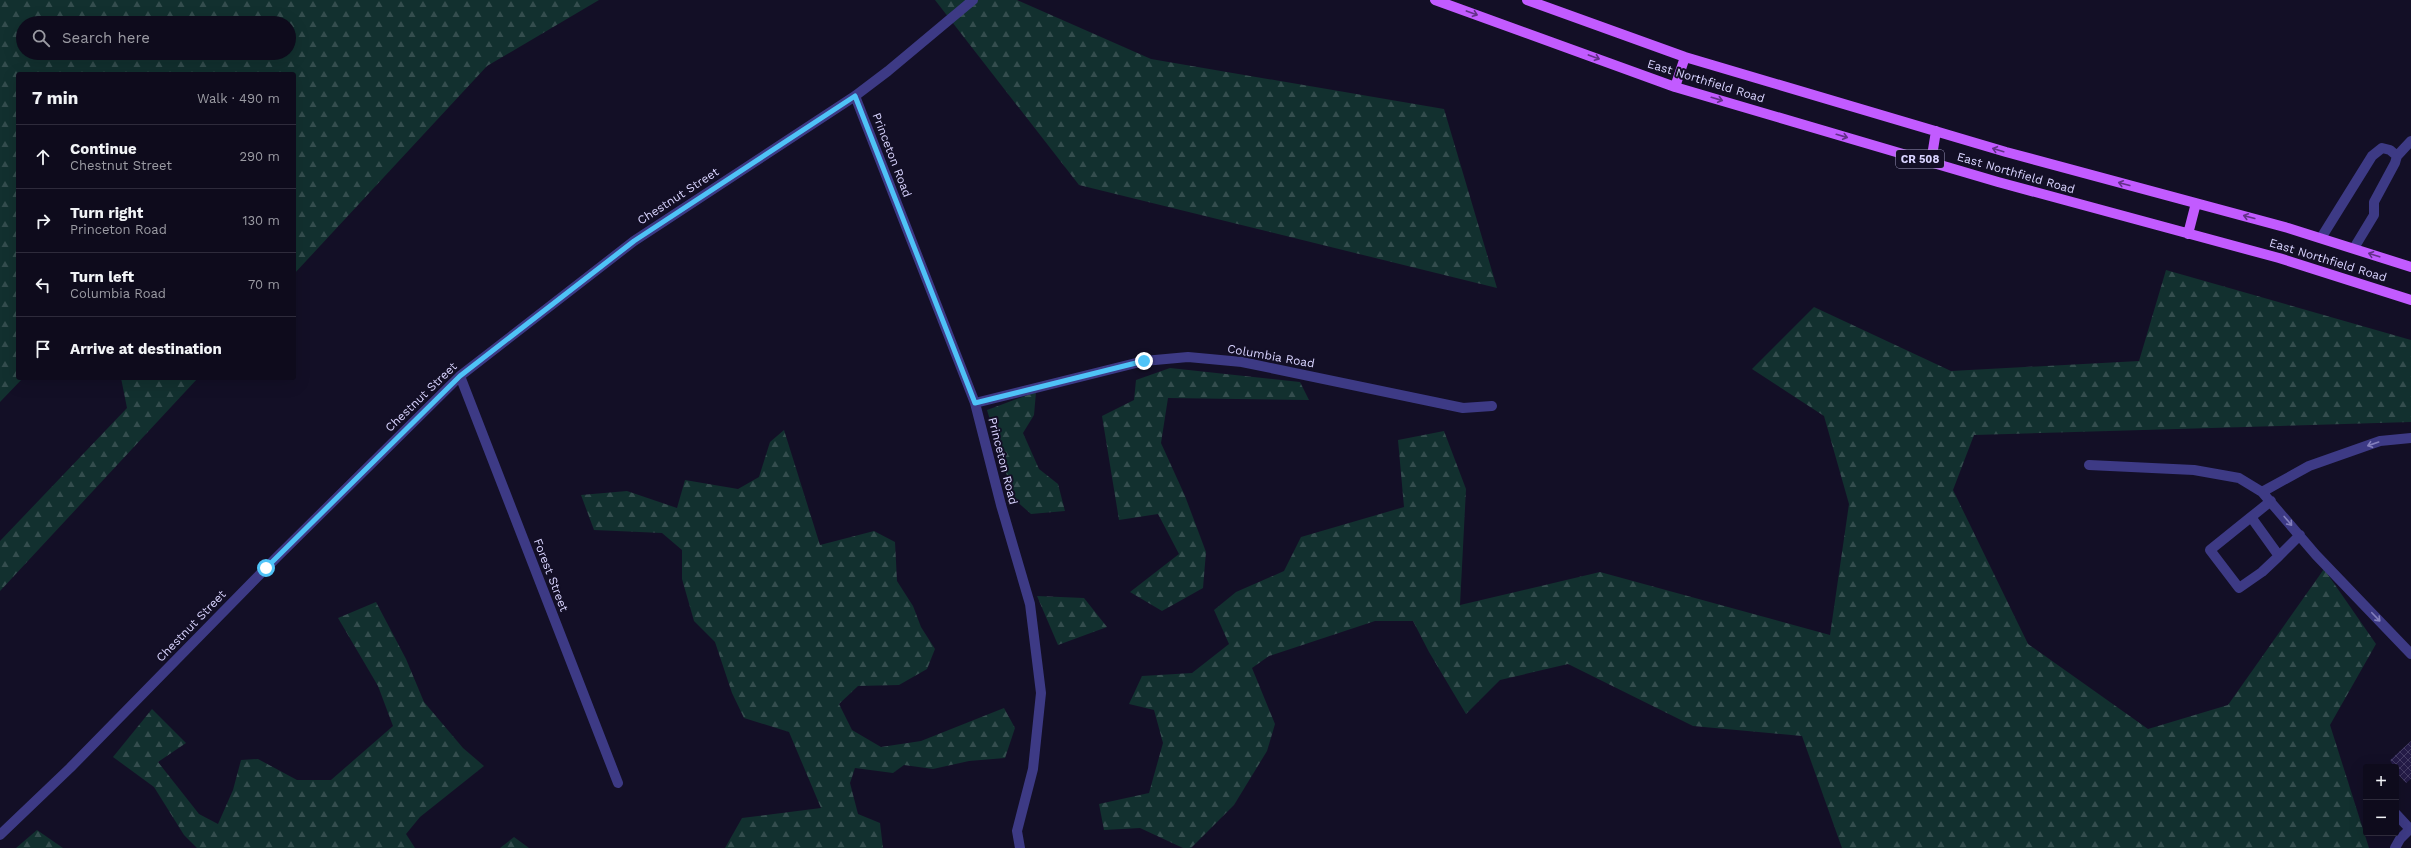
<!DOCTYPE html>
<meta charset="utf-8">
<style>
body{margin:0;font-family:"Work Sans",sans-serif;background:#171425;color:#f1f3f6}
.controls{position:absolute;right:12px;bottom:12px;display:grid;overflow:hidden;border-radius:4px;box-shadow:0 4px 16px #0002}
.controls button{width:36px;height:36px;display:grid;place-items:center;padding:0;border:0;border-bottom:1px solid #2e2b3b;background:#0e0b1c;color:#f1f3f6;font:20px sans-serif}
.stop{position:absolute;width:12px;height:12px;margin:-9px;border:3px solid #4fc3f7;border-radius:50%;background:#fff}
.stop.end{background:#4fc3f7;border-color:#fff;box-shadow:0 1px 4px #0008}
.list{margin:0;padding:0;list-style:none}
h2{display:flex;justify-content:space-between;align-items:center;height:52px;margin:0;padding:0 16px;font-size:17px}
h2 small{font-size:13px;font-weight:400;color:#9b9ba3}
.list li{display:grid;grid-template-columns:26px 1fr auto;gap:12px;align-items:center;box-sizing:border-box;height:64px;padding:0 16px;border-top:1px solid #2e2b3b}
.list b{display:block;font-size:15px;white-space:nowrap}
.list p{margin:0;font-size:13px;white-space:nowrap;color:#9b9ba3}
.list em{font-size:13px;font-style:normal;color:#9b9ba3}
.icon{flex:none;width:22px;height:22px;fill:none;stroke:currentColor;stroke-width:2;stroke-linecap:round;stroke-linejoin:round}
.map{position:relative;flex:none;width:2411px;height:848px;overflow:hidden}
.search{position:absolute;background:#0e0b1c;box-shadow:0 4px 16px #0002;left:16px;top:16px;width:280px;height:44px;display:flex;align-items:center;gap:10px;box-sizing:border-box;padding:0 14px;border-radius:22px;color:#9b9ba3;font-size:15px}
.panel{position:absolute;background:#0e0b1c;box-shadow:0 4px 16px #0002;left:16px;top:72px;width:280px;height:308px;border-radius:4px}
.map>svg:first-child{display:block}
</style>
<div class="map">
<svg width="2411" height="848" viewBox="0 0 2411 848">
<defs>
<pattern id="forest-firs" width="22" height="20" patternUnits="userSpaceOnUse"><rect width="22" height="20" fill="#12302f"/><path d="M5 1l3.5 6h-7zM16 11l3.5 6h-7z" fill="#344d4e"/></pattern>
<pattern id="building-cross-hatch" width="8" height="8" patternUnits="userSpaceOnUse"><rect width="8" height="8" fill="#241b47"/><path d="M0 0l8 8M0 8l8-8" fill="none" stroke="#433b63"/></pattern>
</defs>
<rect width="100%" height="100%" fill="#130f26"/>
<path fill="url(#forest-firs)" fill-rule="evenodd" d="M0 0H599L487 66 294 274V74H18V378H23L0 402ZM23 23H289V53H23Z
M935 0H1017L1151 59 1444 109 1497 288 1079 185Z
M2166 270 2411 340V422L1974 435 1953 490 2028 644 2148 729 2228 705 2324 569 2376 644 2330 725 2369 848H1842L1802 736 1693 726 1568 664 1500 680 1466 714 1429 652 1413 621H1375L1269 656 1252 668 1275 724 1267 751 1234 805 1191 848H1183L1140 828 1104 830 1099 804 1149 793 1163 743 1154 710 1129 704 1142 676 1192 673 1229 644 1214 610 1236 592 1284 571 1301 537 1404 507 1398 440 1444 431 1466 489 1460 605 1600 572 1830 635 1849 504 1824 416 1752 369 1814 307 1951 371 2139 361Z
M1170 368 1300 382 1309 400 1168 398 1161 443 1185 496 1206 552 1203 588 1162 611 1130 592 1179 554 1158 514 1119 520 1102 416 1134 400 1136 380Z
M121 378H198L0 591V541L127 408Z
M1036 392 1034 415 1023 433 1039 469 1058 484 1065 511 1031 514 1014 499 987 410Z
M784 430 820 545 874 531 895 542 897 581 913 606 921 627 935 649 927 669 899 685 858 686 839 704 852 730 881 747 921 741 1004 708 1015 728 1005 758 969 761 933 769 904 765 893 773 855 768 850 783 858 814 880 823 883 848H725L742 818 821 808 789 732 744 718 732 693 715 642 694 621 682 579V550L662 533 594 530 581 495 627 491 677 508 685 480 738 489 759 477 770 442Z
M1037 596 1084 598 1107 627 1058 645Z
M376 602 406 659 424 702 463 748 484 766 420 817 406 834 415 848H197L184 835 154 787 113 757 152 709 186 743 158 762 199 814 218 824 233 790 241 760 258 759 297 780H331L393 726 378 686 338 618Z
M37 830 63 848H16Z
M514 837 529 848H500Z"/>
<path fill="url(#building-cross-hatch)" d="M2411 741V779L2406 783 2396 772 2397 767H2394L2390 760Z"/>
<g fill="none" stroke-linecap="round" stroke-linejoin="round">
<path stroke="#3d3a85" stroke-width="10" d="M2397 156 2411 141
M2321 238 2372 156 2382 148 2390 150 2397 156 2395 163 2374 202V215L2354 248
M2089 465 2194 470 2239 478 2262 492 2316 555 2411 654
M2262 492 2309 466 2380 441 2411 438
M2251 517 2279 556 2262 572 2239 588 2210 550Z
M2251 517 2271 501
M2279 556 2300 535"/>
<path stroke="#3d3a85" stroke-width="10" d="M855 96 975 403 1001 505 1030 604 1041 693 1033 769 1017 831 1020 848
M460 376 618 783
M975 403 1144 361 1188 357 1242 362 1463 408 1492 406
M2396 814 2411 830
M0 835 70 768 277 557 460 376 634 241 855 96 888 71 973 0
M2395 848 2400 839 2410 829"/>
<path stroke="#c25bff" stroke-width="10" d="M1435 0 1675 87 1998 182 2279 258 2411 300
M1527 0 1685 57 2006 152 2288 228 2411 267
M1675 87 1685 57
M1931 162 1936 131
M2188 234 2196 203"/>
</g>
<defs><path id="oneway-shaft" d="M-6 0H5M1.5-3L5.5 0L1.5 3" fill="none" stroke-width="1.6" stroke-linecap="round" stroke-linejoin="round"/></defs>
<g stroke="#623188">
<use href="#oneway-shaft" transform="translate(1472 13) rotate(20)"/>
<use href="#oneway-shaft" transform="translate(1594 57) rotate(20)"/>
<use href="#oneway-shaft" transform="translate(1717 99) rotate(16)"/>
<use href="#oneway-shaft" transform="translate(1842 136) rotate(16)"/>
<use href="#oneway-shaft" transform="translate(1998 150) rotate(-163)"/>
<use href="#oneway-shaft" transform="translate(2124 184) rotate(-165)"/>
<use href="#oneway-shaft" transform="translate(2249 217) rotate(-165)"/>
<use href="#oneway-shaft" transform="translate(2374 255) rotate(-162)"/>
</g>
<g stroke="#837fbc">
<use href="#oneway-shaft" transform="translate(2373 444) rotate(161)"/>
<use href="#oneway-shaft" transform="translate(2288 521) rotate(50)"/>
<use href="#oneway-shaft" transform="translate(2376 617) rotate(46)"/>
</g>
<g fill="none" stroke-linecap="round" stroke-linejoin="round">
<path stroke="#4fc3f7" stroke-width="5" d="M266 568 460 376 634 241 855 96 975 403 1144 361"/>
</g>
<g text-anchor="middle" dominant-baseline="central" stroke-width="4" stroke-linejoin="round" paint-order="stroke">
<rect fill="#130f26" stroke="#9e99be" stroke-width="1" x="1896" y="150" width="48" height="18" rx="3"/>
<g font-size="11" font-weight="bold" fill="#d9d4ff">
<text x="1920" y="159">CR 508</text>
</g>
<g font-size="12" fill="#d9d4ff" stroke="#130f26">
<text transform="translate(1706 81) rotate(17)">East Northfield Road</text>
<text transform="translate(892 155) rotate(69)">Princeton Road</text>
<text transform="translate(2016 173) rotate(16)">East Northfield Road</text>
<text transform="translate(678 196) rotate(-33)">Chestnut Street</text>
<text transform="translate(2328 260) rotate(17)">East Northfield Road</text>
<text transform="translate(1271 356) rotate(10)">Columbia Road</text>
<text transform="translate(421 397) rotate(-44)">Chestnut Street</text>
<text transform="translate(1003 461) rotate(76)">Princeton Road</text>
<text transform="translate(551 575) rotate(69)">Forest Street</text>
<text transform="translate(191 626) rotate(-46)">Chestnut Street</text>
</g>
</g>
</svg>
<div class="controls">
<button>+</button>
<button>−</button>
</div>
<div class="stop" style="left:266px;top:568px"></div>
<div class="stop end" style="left:1144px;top:361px"></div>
<div class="search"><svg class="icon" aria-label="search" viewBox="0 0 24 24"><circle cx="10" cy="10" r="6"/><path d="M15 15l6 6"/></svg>Search here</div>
<section class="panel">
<h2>7 min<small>Walk · 490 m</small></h2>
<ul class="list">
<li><svg class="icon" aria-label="ahead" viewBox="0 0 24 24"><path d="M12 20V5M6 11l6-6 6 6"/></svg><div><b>Continue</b><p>Chestnut Street</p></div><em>290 m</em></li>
<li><svg class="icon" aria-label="right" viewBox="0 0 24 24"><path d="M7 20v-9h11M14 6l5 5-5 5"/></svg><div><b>Turn right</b><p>Princeton Road</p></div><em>130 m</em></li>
<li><svg class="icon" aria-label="left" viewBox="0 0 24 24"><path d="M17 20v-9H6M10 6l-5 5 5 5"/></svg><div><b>Turn left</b><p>Columbia Road</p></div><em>70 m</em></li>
<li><svg class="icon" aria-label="arrive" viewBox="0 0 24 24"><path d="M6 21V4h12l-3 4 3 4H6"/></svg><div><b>Arrive at destination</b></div></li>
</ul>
</section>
</div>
